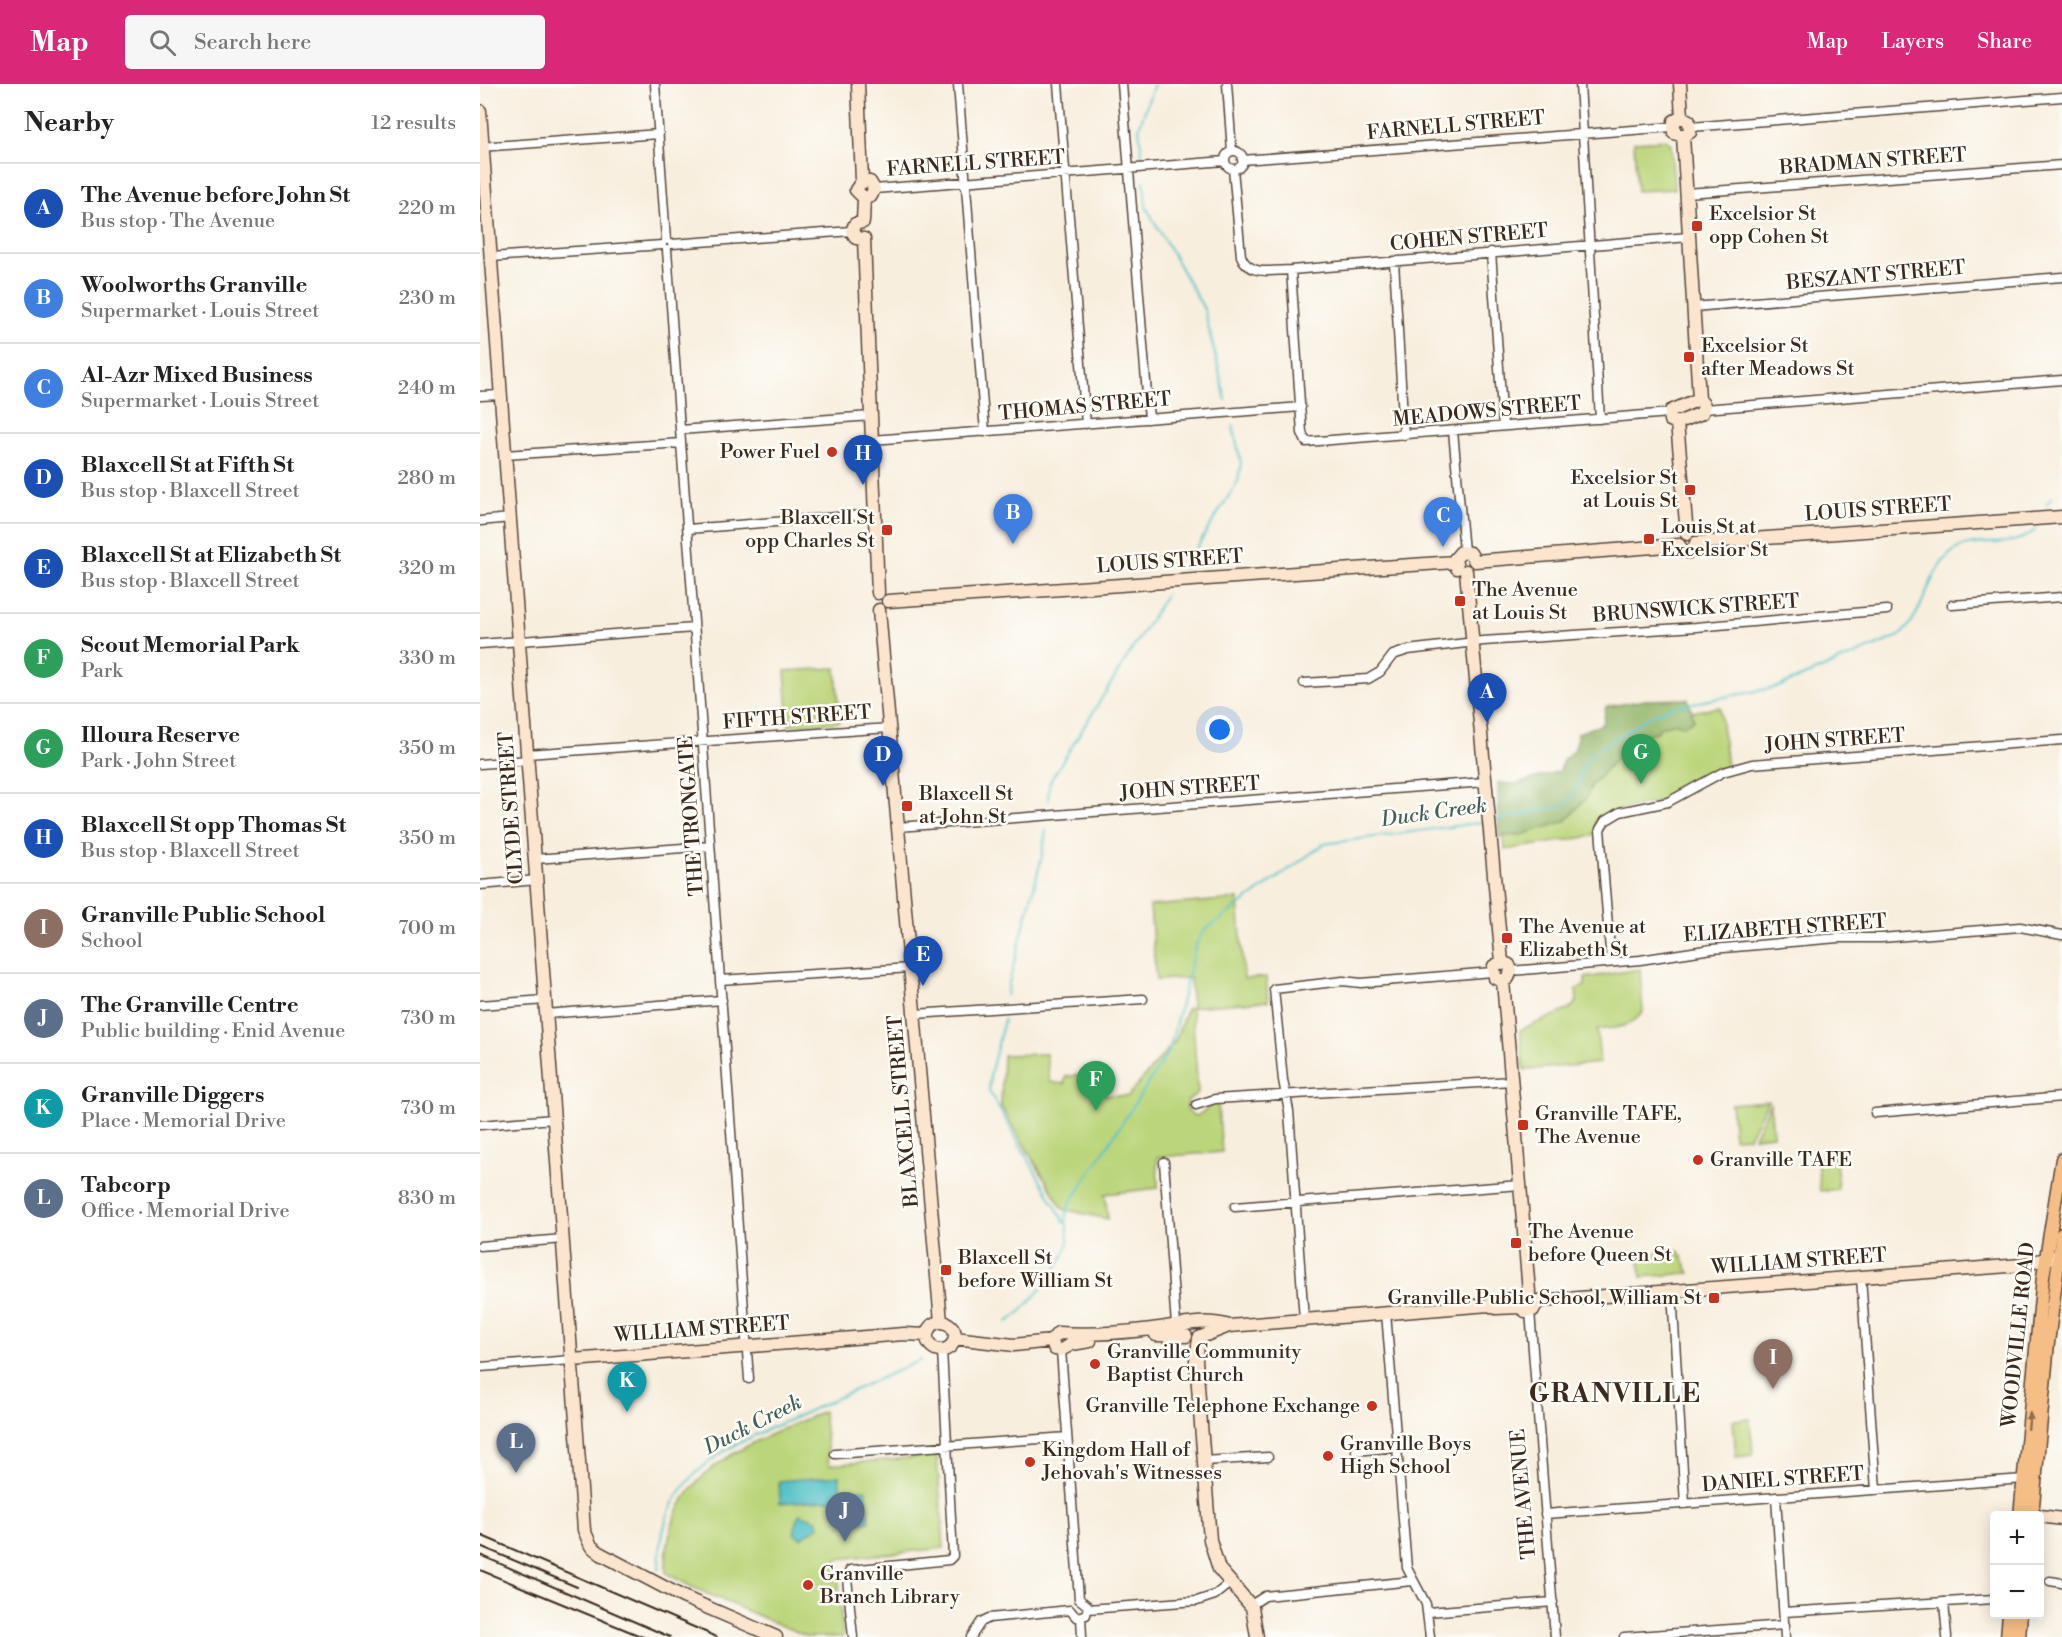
<!DOCTYPE html>
<meta charset="utf-8">
<style>
body{margin:0;font-family:"Libre Bodoni",serif;background:#f6f6f6;color:#222}
.controls{position:absolute;right:18px;bottom:18px;display:grid;overflow:hidden;border-radius:6px;box-shadow:0 3px 15px #0003}
.controls button{width:54px;height:54px;display:grid;place-items:center;padding:0;border:0;border-bottom:2px solid #e0e0e0;background:#fff;color:#222;font:30px sans-serif}
.you{position:absolute;left:740px;top:646px;width:21px;height:21px;margin:-15px;border:4px solid #fff;border-radius:50%;background:#1a73e8;box-shadow:0 0 0 9px #1a73e833}
.badge{display:grid;place-items:center;width:39px;height:39px;border-radius:50%;background:#db2777;color:#fff;font-size:20px;font-weight:700}
.pin{position:absolute;translate:-50% -50px;filter:drop-shadow(0 2px 3px #0008)}
.pin::after{content:'';position:absolute;top:32px;width:21px;height:18px;background:inherit;clip-path:polygon(0 0,100% 0,50% 100%)}
.list{margin:0;padding:0;list-style:none}
h2{display:flex;justify-content:space-between;align-items:center;height:78px;margin:0;padding:0 24px;font-size:26px}
h2 small{font-size:20px;font-weight:400;color:#767676}
.list li{display:grid;grid-template-columns:39px 1fr auto;gap:18px;align-items:center;box-sizing:border-box;height:90px;padding:0 24px;border-top:2px solid #e0e0e0}
.list b{display:block;font-size:22px;white-space:nowrap}
.list p{margin:0;font-size:20px;white-space:nowrap;color:#767676}
.list em{font-size:20px;font-style:normal;color:#767676}
.icon{flex:none;width:33px;height:33px;fill:none;stroke:currentColor;stroke-width:2;stroke-linecap:round;stroke-linejoin:round}
.map{position:relative;flex:none;width:1582px;height:1553px;overflow:hidden}
header{display:flex;align-items:center;gap:36px;box-sizing:border-box;height:84px;padding:0 30px;background:#db2777;color:#fff}
header strong{font-size:28px}
nav{display:flex;gap:33px;margin-inline-start:auto;font-size:21px}
.search{width:420px;height:54px;background:#f6f6f6;display:flex;align-items:center;gap:15px;box-sizing:border-box;padding:0 21px;border-radius:6px;color:#767676;font-size:22px}
main{display:flex}
aside{flex:1;background:#fff}
.map>svg:first-child{display:block}
</style>
<header>
<strong>Map</strong>
<div class="search"><svg class="icon" aria-label="search" viewBox="0 0 24 24"><circle cx="10" cy="10" r="6"/><path d="M15 15l6 6"/></svg>Search here</div>
<nav><a>Map</a><a>Layers</a><a>Share</a></nav>
</header>
<main>
<aside>
<h2>Nearby<small>12 results</small></h2>
<ul class="list">
<li><span class="badge" style="background:#1a4fb4">A</span><div><b>The Avenue before John St</b><p>Bus stop · The Avenue</p></div><em>220 m</em></li>
<li><span class="badge" style="background:#3f7fe0">B</span><div><b>Woolworths Granville</b><p>Supermarket · Louis Street</p></div><em>230 m</em></li>
<li><span class="badge" style="background:#3f7fe0">C</span><div><b>Al-Azr Mixed Business</b><p>Supermarket · Louis Street</p></div><em>240 m</em></li>
<li><span class="badge" style="background:#1a4fb4">D</span><div><b>Blaxcell St at Fifth St</b><p>Bus stop · Blaxcell Street</p></div><em>280 m</em></li>
<li><span class="badge" style="background:#1a4fb4">E</span><div><b>Blaxcell St at Elizabeth St</b><p>Bus stop · Blaxcell Street</p></div><em>320 m</em></li>
<li><span class="badge" style="background:#2e9e5b">F</span><div><b>Scout Memorial Park</b><p>Park</p></div><em>330 m</em></li>
<li><span class="badge" style="background:#2e9e5b">G</span><div><b>Illoura Reserve</b><p>Park · John Street</p></div><em>350 m</em></li>
<li><span class="badge" style="background:#1a4fb4">H</span><div><b>Blaxcell St opp Thomas St</b><p>Bus stop · Blaxcell Street</p></div><em>350 m</em></li>
<li><span class="badge" style="background:#8d6e63">I</span><div><b>Granville Public School</b><p>School</p></div><em>700 m</em></li>
<li><span class="badge" style="background:#5c6f8a">J</span><div><b>The Granville Centre</b><p>Public building · Enid Avenue</p></div><em>730 m</em></li>
<li><span class="badge" style="background:#0f9aa8">K</span><div><b>Granville Diggers</b><p>Place · Memorial Drive</p></div><em>730 m</em></li>
<li><span class="badge" style="background:#5c6f8a">L</span><div><b>Tabcorp</b><p>Office · Memorial Drive</p></div><em>830 m</em></li>
</ul>
</aside>
<div class="map">
<svg width="1582" height="1553" viewBox="0 0 1582 1553">
<rect width="100%" height="100%" fill="#fdfcf7"/>
<filter id="ink" filterUnits="userSpaceOnUse"><feTurbulence type="fractalNoise" baseFrequency=".0167" numOctaves="2"/><feDisplacementMap in="SourceGraphic" scale="12" xChannelSelector="R" yChannelSelector="G"/><feConvolveMatrix kernelMatrix="1 2 1 2 8 2 1 2 1" color-interpolation-filters="sRGB"/></filter>
<filter id="wash" filterUnits="userSpaceOnUse"><feTurbulence type="fractalNoise" baseFrequency=".008" numOctaves="4" result="noise"/><feDisplacementMap in="SourceGraphic" scale="24" xChannelSelector="R" yChannelSelector="G"/><feGaussianBlur stdDeviation="1.35" result="paint"/><feColorMatrix in="noise" values="0 0 0 0 0 0 0 0 0 0 0 0 0 0 0 0 0 1.4 0 .05"/><feComposite in="paint" operator="in"/></filter>
<g filter="url(#wash)">
<rect width="100%" height="100%" fill="#f8eede"/>
<path fill="#bbd57a" stroke="#7b804c" stroke-width="1.5" d="M1186 56 1191 60 1194 105 1157 107 1154 58Z
M356 584 360 638 309 642 305 587Z
M1240 623 1247 684C1227 695 1205 709 1184 716 1150 727 1132 718 1112 752L1025 766 1023 740 1135 662 1197 630Z
M758 815 764 895 786 893 788 917 712 923 710 894 676 896 670 822Z
M1160 885 1163 928C1150 944 1136 944 1117 946L1120 979 1044 986 1040 946 1090 925 1097 917 1096 905 1105 902V894Z
M707 924H712L718 1009 708 1016 707 1024 711 1030 717 1032 732 1021 738 1020 742 1068 677 1073 678 1104 625 1110 628 1135 583 1125 521 1023 523 971 566 970 570 998 584 1000 586 992 615 991 626 1011 648 1012 695 957Z
M1288 1017 1269 1053 1254 1054 1251 1020Z
M1290 1020 1293 1051 1274 1053Z
M1356 1072 1358 1105 1340 1107 1337 1074Z
M1199 1167 1210 1189 1161 1193 1159 1170Z
M343 1327 349 1381 453 1372 457 1374 464 1464 357 1475 363 1553H328L214 1504 186 1489C183 1386 265 1363 343 1327Z
M1270 1335 1273 1371 1256 1373 1253 1336Z"/>
<path fill="#94b66a" stroke="#687044" stroke-width="1.5" d="M1208 615 1214 636 1204 642 1197 639 1180 643 1178 648 1160 651 1144 666 1112 701 1106 714 1086 737 1041 751 1019 753 1018 699 1035 700 1080 687 1083 676 1095 665 1098 649 1123 640 1126 623 1165 616Z"/>
<path fill="#53c1c8" stroke="#477673" stroke-width="1.5" d="M359 1392 362 1415 300 1419 299 1397Z
M386 1405 389 1437 364 1441 363 1425 375 1424 374 1406Z
M320 1430 336 1436 339 1442 321 1454 314 1449 317 1434Z"/>
<g fill="none" stroke-linecap="round" stroke-linejoin="round">
<path stroke="#53c1c8" stroke-width="2" d="M662 72 659 44 674 0
M664 97 666 123 724 225 746 316
M1566 421 1572 413
M704 484 758 397 761 379 753 342
M568 718 569 700 572 694 686 511
M1013 737 1086 721 1094 710 1104 680 1111 670 1172 631 1192 623 1298 603 1419 552C1445 530 1446 491 1471 469 1493 450 1529 469 1555 446
M526 911 562 772 566 746
M524 936 510 991 509 1007 585 1139
M527 1238C544 1229 586 1177 588 1158 589 1144 583 1135 589 1121L689 967 716 860 724 847 844 760 1004 738
M179 1486C180 1460 183 1433 198 1411 227 1366 281 1349 327 1328 365 1310 403 1293 441 1276"/>
</g>
</g>
<g filter="url(#ink)">
<g fill="none" stroke-linecap="round" stroke-linejoin="round">
<g stroke="#57473b" stroke-width="11">
<path id="street" d="M175 0 186 156
M478 0 505 348
M578 0 606 340
M642 0 669 335
M747 0 752 67
M1100 0 1120 335
M1211 43 1582 13
M0 63 179 50
M745 76a9 9 0 1 1 18 0a9 9 0 1 1-18 0Z
M762 76 1192 43
M753 85 761 172C769 193 793 186 811 186L1209 153
M394 105 745 77
M1207 109 1582 81
M192 160 372 147
M187 166 269 1295
M1011 168 1023 342
M11 173 182 161
M914 177 924 351
M811 186 822 349 826 358 1190 329
M1213 223 1582 193
M0 312 21 311
M1224 325 1582 296
M200 346 391 332
M973 347 984 467
M392 356 821 323
M25 371 201 359
M0 437 30 434
M208 445 395 430
M1472 521 1582 513
M0 560 214 544
M824 599 888 595 900 588 913 571 928 566 1003 557 1216 543 1407 526
M47 670 409 644
M0 680 48 676
M418 743 1005 698
M55 775 230 762
M0 801 57 796
M1131 878 1120 745 1125 737 1140 728 1188 718 1243 688 1272 680 1582 656
M1031 887 1160 876 1232 865 1358 854H1401L1540 843 1582 851
M240 896 431 884
M0 921 65 916
M66 930 242 916
M435 930 663 915
M716 1021 735 1015 1032 997
M1395 1029 1582 1013
M0 1041 74 1035
M684 1078 696 1241
M755 1123 1041 1101
M0 1162 83 1155
M1381 1193 1396 1406
M1192 1208 1205 1420
M1050 1227 1075 1553
M906 1229 927 1484 946 1520 950 1553
M824 1236 809 1027 803 996 794 905 863 897 881 899 1012 888
M581 1266 599 1515
M0 1283 92 1276
M876 1367 917 1363
M355 1370 587 1353
M724 1377 788 1373
M1296 1413 1305 1553
M1065 1430 1544 1395
M1570 1497 1582 1499
M1464 1518 1467 1553
M771 1521 785 1512 932 1497
M608 1525 717 1517 735 1511 750 1499
M590 1526 596 1533 606 1531 608 1522 599 1515
M948 1528 1073 1518
M1304 1528 1514 1515
M601 1533 602 1553
M373 1553 367 1494 370 1486 469 1476 473 1472 462 1266
M491 1553 501 1538 509 1534 590 1526
M1144 1553 1305 1541"/>
</g>
<g stroke="#57473b" stroke-width="15">
<path id="secondary" d="M378 0 382 97
M1200 0 1202 33
M0 27 104 1446 111 1462 121 1470 203 1513 296 1553
M1202 33 1194 37V49L1203 52
M1202 33 1209 37 1210 48 1203 52
M1203 52 1219 315
M382 97 390 98 394 105 391 112 384 114
M382 97 376 106 384 114
M383 138 375 140 372 147 376 154 384 155
M383 138 384 114
M384 155 398 509
M1197 339 1207 450
M1197 339 1190 336 1191 327 1219 315
M1197 339 1222 329 1224 321 1219 315
M1216 459 1582 433
M1199 461 1203 467 1209 468 1215 464 1216 459
M995 477 1199 461
M977 484 975 475 981 468 990 469 995 477
M986 487 1022 878
M408 517 975 478
M399 526 461 1238
M1022 878 1014 882 1015 894 1023 897
M1022 878 1029 881 1031 887 1028 894 1023 897
M1023 897 1049 1208
M1058 1217 1542 1181 1573 1173
M1012 1219 1040 1213 1049 1208
M1040 1223 1045 1227 1053 1226 1058 1217
M447 1252a14 14 0 1 1 28 0a14 14 0 1 1-28 0Z
M676 1251 706 1252
M721 1253 749 1242
M475 1254 534 1261 571 1257
M719 1254 716 1276 730 1456 739 1485 772 1523 777 1553
M571 1257 578 1249C609 1251 641 1249 672 1245 698 1242 723 1234 749 1242L1009 1221 1016 1224 1040 1223
M571 1257 575 1265 581 1266 592 1260 610 1257
M92 1276 424 1250 447 1251
M1560 1432 1582 1435"/>
</g>
<g stroke="#57473b" stroke-width="15">
<path id="primary" d="M1540 1432 1563 1193 1582 1075
M1552 1432 1568 1259 1582 1150
M1527 1553 1529 1530
M1539 1553 1541 1530"/>
</g>
<use href="#street" stroke="#fff" stroke-width="8"/>
<use href="#secondary" stroke="#fbe5cf" stroke-width="12"/>
<use href="#primary" stroke="#f6be87" stroke-width="12"/>
<path stroke="#3b2a1e" stroke-width="2" d="M0 1451 237 1553
M0 1462 97 1503
M0 1471 190 1553
M0 1486 163 1553"/>
</g>
<defs><path id="oneway-solid" d="M-6-.8H1V-3.2L6.5 0L1 3.2V.8H-6Z" transform="scale(1.5)"/></defs>
<use fill="#8f6d4d" href="#oneway-solid" transform="translate(1549 1337) rotate(-84)"/>
</g>
<g fill="#c8321e" stroke="#fdfcf7" stroke-width="2">
<rect x="1211" y="136" width="12" height="12" rx="3"/>
<rect x="1203" y="267" width="12" height="12" rx="3"/>
<circle cx="352" cy="368" r="6"/>
<rect x="1204" y="400" width="12" height="12" rx="3"/>
<rect x="401" y="440" width="12" height="12" rx="3"/>
<rect x="1163" y="449" width="12" height="12" rx="3"/>
<rect x="974" y="511" width="12" height="12" rx="3"/>
<rect x="421" y="716" width="12" height="12" rx="3"/>
<rect x="1021" y="848" width="12" height="12" rx="3"/>
<rect x="1037" y="1035" width="12" height="12" rx="3"/>
<circle cx="1218" cy="1076" r="6"/>
<rect x="1030" y="1153" width="12" height="12" rx="3"/>
<rect x="460" y="1180" width="12" height="12" rx="3"/>
<rect x="1228" y="1208" width="12" height="12" rx="3"/>
<circle cx="615" cy="1280" r="6"/>
<circle cx="892" cy="1322" r="6"/>
<circle cx="848" cy="1372" r="6"/>
<circle cx="550" cy="1378" r="6"/>
<circle cx="328" cy="1501" r="6"/>
</g>
<g text-anchor="middle" dominant-baseline="central" stroke-width="5" stroke-linejoin="round" paint-order="stroke">
<g font-size="20" fill="#3b2a1e" stroke="#fdfcf7">
<text transform="translate(976 42) rotate(-5)">FARNELL STREET</text>
<text transform="translate(1393 78) rotate(-4)">BRADMAN STREET</text>
<text transform="translate(496 80) rotate(-4)">FARNELL STREET</text>
<text transform="translate(989 154) rotate(-5)">COHEN STREET</text>
<text transform="translate(1396 192) rotate(-5)">BESZANT STREET</text>
<text transform="translate(605 323) rotate(-5)">THOMAS STREET</text>
<text transform="translate(1007 328) rotate(-5)">MEADOWS STREET</text>
<text transform="translate(1398 426) rotate(-4)">LOUIS STREET</text>
<text transform="translate(690 478) rotate(-4)">LOUIS STREET</text>
<text transform="translate(1216 525) rotate(-4)">BRUNSWICK STREET</text>
<text transform="translate(317 634) rotate(-4)">FIFTH STREET</text>
<text transform="translate(1355 657) rotate(-4)">JOHN STREET</text>
<text transform="translate(710 705) rotate(-4)">JOHN STREET</text>
<text transform="translate(32 724) rotate(-94)">CLYDE STREET</text>
<text transform="translate(212 732) rotate(-94)">THE TRONGATE</text>
<text transform="translate(1305 845) rotate(-4)">ELIZABETH STREET</text>
<text transform="translate(424 1027) rotate(-95)">BLAXCELL STREET</text>
<text transform="translate(1319 1178) rotate(-4)">WILLIAM STREET</text>
<text transform="translate(222 1246) rotate(-4)">WILLIAM STREET</text>
<text transform="translate(1539 1251) rotate(-84)">WOODVILLE ROAD</text>
<text transform="translate(1303 1396) rotate(-4)">DANIEL STREET</text>
<text transform="translate(1044 1410) rotate(-95)">THE AVENUE</text>
</g>
<g font-size="20" fill="#3b2a1e" stroke="#fdfcf7" text-anchor="start">
<text x="1229" y="130">Excelsior St<tspan x="1229" dy="23">opp Cohen St</tspan></text>
<text x="1221" y="262">Excelsior St<tspan x="1221" dy="23">after Meadows St</tspan></text>
<text x="340" y="368" text-anchor="end">Power Fuel</text>
<text x="1198" y="394" text-anchor="end">Excelsior St<tspan x="1198" dy="23">at Louis St</tspan></text>
<text x="395" y="434" text-anchor="end">Blaxcell St<tspan x="395" dy="23">opp Charles St</tspan></text>
<text x="1181" y="443">Louis St at<tspan x="1181" dy="23">Excelsior St</tspan></text>
<text x="992" y="506">The Avenue<tspan x="992" dy="23">at Louis St</tspan></text>
<text x="439" y="710">Blaxcell St<tspan x="439" dy="23">at John St</tspan></text>
<text x="1039" y="843">The Avenue at<tspan x="1039" dy="23">Elizabeth St</tspan></text>
<text x="1055" y="1030">Granville TAFE,<tspan x="1055" dy="23">The Avenue</tspan></text>
<text x="1230" y="1076">Granville TAFE</text>
<text x="1048" y="1148">The Avenue<tspan x="1048" dy="23">before Queen St</tspan></text>
<text x="478" y="1174">Blaxcell St<tspan x="478" dy="23">before William St</tspan></text>
<text x="1222" y="1214" text-anchor="end">Granville Public School, William St</text>
<text x="627" y="1268">Granville Community<tspan x="627" dy="23">Baptist Church</tspan></text>
<text x="880" y="1322" text-anchor="end">Granville Telephone Exchange</text>
<text x="860" y="1360">Granville Boys<tspan x="860" dy="23">High School</tspan></text>
<text x="562" y="1366">Kingdom Hall of<tspan x="562" dy="23">Jehovah's Witnesses</tspan></text>
<text x="340" y="1490">Granville<tspan x="340" dy="23">Branch Library</tspan></text>
</g>
<g font-size="21" font-style="italic" fill="#435f5a" stroke="#fdfcf7">
<text transform="translate(954 729) rotate(-8)">Duck Creek</text>
<text transform="translate(273 1341) rotate(-27)">Duck Creek</text>
</g>
<g font-size="26" font-weight="bold" letter-spacing="1.5" fill="#3b2a1e" stroke="#fdfcf7">
<text x="1135" y="1310">GRANVILLE</text>
</g>
</g>
</svg>
<div class="controls">
<button>+</button>
<button>−</button>
</div>
<div class="you"></div>
<div class="pin badge" style="left:1007px;top:639px;background:#1a4fb4">A</div>
<div class="pin badge" style="left:533px;top:460px;background:#3f7fe0">B</div>
<div class="pin badge" style="left:963px;top:463px;background:#3f7fe0">C</div>
<div class="pin badge" style="left:403px;top:702px;background:#1a4fb4">D</div>
<div class="pin badge" style="left:443px;top:902px;background:#1a4fb4">E</div>
<div class="pin badge" style="left:616px;top:1027px;background:#2e9e5b">F</div>
<div class="pin badge" style="left:1161px;top:700px;background:#2e9e5b">G</div>
<div class="pin badge" style="left:383px;top:401px;background:#1a4fb4">H</div>
<div class="pin badge" style="left:1293px;top:1305px;background:#8d6e63">I</div>
<div class="pin badge" style="left:365px;top:1458px;background:#5c6f8a">J</div>
<div class="pin badge" style="left:147px;top:1328px;background:#0f9aa8">K</div>
<div class="pin badge" style="left:36px;top:1389px;background:#5c6f8a">L</div>
</div>
</main>
